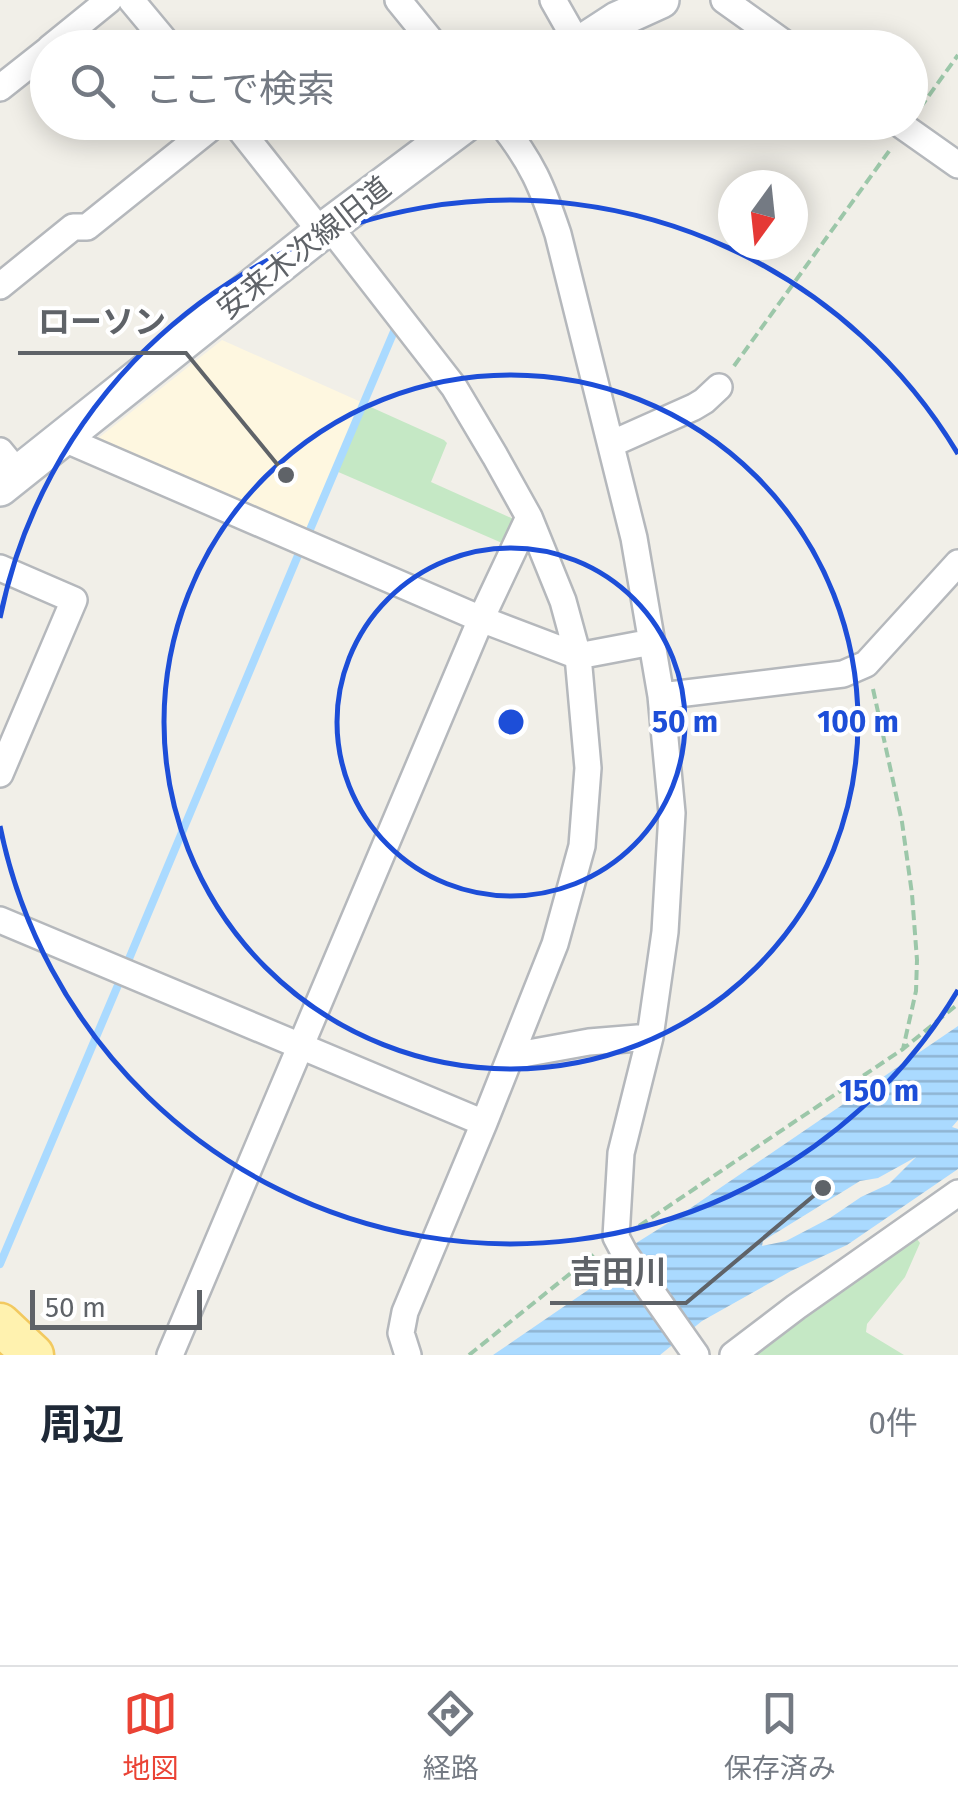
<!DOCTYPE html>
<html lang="ja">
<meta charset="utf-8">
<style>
body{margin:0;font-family:"Fira Sans","Noto Sans JP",sans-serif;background:#f6f6f7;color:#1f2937}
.compass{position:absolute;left:718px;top:170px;width:90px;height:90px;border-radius:50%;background:#fff;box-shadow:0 5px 25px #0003;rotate:195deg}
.scale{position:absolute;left:30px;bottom:25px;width:172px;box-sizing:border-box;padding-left:10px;border:5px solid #5f6368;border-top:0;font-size:28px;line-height:35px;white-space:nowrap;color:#5f6368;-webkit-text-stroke:8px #fff;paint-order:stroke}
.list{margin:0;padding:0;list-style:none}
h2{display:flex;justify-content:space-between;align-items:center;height:130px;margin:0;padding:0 40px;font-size:42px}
h2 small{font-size:32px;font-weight:400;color:#747a83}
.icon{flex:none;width:55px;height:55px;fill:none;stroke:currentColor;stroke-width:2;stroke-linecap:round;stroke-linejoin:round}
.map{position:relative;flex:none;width:958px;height:1355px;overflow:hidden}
.search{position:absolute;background:#fff;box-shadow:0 5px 25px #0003;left:30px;right:30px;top:30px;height:110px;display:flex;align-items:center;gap:25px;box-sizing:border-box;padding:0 35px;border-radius:55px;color:#747a83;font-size:38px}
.sheet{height:310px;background:#fff}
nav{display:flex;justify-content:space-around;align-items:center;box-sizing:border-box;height:140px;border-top:2px solid #e0e1e3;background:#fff;font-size:28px;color:#747a83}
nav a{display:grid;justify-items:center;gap:5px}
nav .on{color:#ea4335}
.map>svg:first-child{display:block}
</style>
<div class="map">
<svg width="958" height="1355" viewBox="0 0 958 1355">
<defs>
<pattern id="water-rules" width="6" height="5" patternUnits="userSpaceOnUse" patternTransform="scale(2.5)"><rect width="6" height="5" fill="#aadaff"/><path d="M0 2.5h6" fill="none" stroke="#8eb4d2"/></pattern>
</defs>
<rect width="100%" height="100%" fill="#f1efe8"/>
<path fill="#fef7e0" d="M222 340 361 402 306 535 96 440Z"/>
<path fill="#c5e8c5" d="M364 404 444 440 447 443 431 482 518 521 509 546 336 471Z
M917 1239 920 1243 905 1277 867 1324 866 1332 904 1355H756L788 1329Z"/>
<path fill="url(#water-rules)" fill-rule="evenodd" d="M958 1026V1120L952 1127 958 1129V1169L847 1245 791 1271 702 1321 660 1355H493L591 1288 614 1257 676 1218ZM916 1157 889 1184 861 1197 830 1218 786 1241 762 1246 763 1241 860 1181 878 1178Z"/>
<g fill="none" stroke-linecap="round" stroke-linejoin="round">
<path stroke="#aadaff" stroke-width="8" d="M309 532 395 329
M126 966 299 553
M0 1264 121 978"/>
<g stroke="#b5b8bc" stroke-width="30">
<path id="street" d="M131 0 171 48
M398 0 437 48
M553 0 578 44
M724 0 791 48
M50 48 109 0
M0 88 48 50
M234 122 321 232
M500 122C532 162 542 186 558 234L634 538 661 696 672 813 665 932 650 1037 621 1153 616 1237 625 1254 696 1355
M897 122 958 165
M0 286 73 227H87L218 122
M62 438 481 619 578 656 652 642
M611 444 694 407 704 401 719 387
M0 451 18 473
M0 568 74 600 0 774
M661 696 843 674 866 664 958 563
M0 920 484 1123 555 944 582 846 588 768 578 656 563 601 529 517 495 456 454 387 329 226
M512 1056 589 1042 650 1037
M170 1355 481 619 529 517
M408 1355 401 1333 405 1312 484 1123
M733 1355 796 1307 958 1193"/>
</g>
<g stroke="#b6babf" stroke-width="40">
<path id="secondary" d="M574 48 617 20 661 0
M0 488 321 232 468 122"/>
</g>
<g stroke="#f2c960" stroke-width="45">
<path id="primary" d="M0 1324 33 1355"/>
</g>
<path stroke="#9cc7a9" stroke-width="4" stroke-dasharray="10 5" stroke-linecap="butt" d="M920 108 958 55
M734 366 892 147
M873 689 902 822 912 894 917 960 916 991 903 1049
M639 1226 903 1049 958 1004
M469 1355 597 1252"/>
<use href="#street" stroke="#fff" stroke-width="25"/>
<use href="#secondary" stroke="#fff" stroke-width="35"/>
<use href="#primary" stroke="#fff2af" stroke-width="40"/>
</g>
<g fill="none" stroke="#1d4ed8" stroke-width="5">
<circle cx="511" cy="722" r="174"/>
<circle cx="511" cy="722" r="347"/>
<path d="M958 990A521 521 0 0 1 0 826M0 618A521 521 0 0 1 958 454"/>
</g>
<g text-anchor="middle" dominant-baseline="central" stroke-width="8" stroke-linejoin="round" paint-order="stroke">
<g font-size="30" fill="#5f6368" stroke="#fff">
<text transform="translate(304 248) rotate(-38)">安来木次線旧道</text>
</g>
</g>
<circle cx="511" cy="722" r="15" fill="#1d4ed8" stroke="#fff" stroke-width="5"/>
<g font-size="30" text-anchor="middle" font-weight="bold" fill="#1d4ed8" stroke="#fff" stroke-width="8" stroke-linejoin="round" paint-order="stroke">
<text x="685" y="732">50 m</text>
<text x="858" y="732">100 m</text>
<text x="879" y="1101">150 m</text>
</g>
<path fill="none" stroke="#5f6368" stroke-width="4" d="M286 475L186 353H18M823 1188L686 1303H550"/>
<g fill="#5f6368" stroke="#fff" stroke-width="4">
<circle cx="286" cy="475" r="10"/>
<circle cx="823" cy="1188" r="10"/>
</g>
<g font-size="32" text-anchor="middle" font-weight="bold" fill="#5f6368" stroke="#fff" stroke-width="8" stroke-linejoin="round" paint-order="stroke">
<text x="102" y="333">ローソン</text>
<text x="618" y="1283">吉田川</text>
</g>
</svg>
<svg class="compass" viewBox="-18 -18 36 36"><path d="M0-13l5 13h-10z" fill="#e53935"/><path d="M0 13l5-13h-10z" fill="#747a83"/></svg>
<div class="scale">50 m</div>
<div class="search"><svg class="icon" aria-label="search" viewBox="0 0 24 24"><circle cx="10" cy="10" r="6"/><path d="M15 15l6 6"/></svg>ここで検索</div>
</div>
<section class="sheet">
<h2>周辺<small>0件</small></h2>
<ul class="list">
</ul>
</section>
<nav>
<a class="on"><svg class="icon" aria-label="map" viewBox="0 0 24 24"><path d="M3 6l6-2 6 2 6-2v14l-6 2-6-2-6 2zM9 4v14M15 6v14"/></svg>地図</a>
<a><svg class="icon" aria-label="directions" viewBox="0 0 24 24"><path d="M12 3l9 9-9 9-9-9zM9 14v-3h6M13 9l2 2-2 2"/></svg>経路</a>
<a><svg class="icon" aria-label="saved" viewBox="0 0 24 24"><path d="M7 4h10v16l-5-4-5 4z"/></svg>保存済み</a>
</nav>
